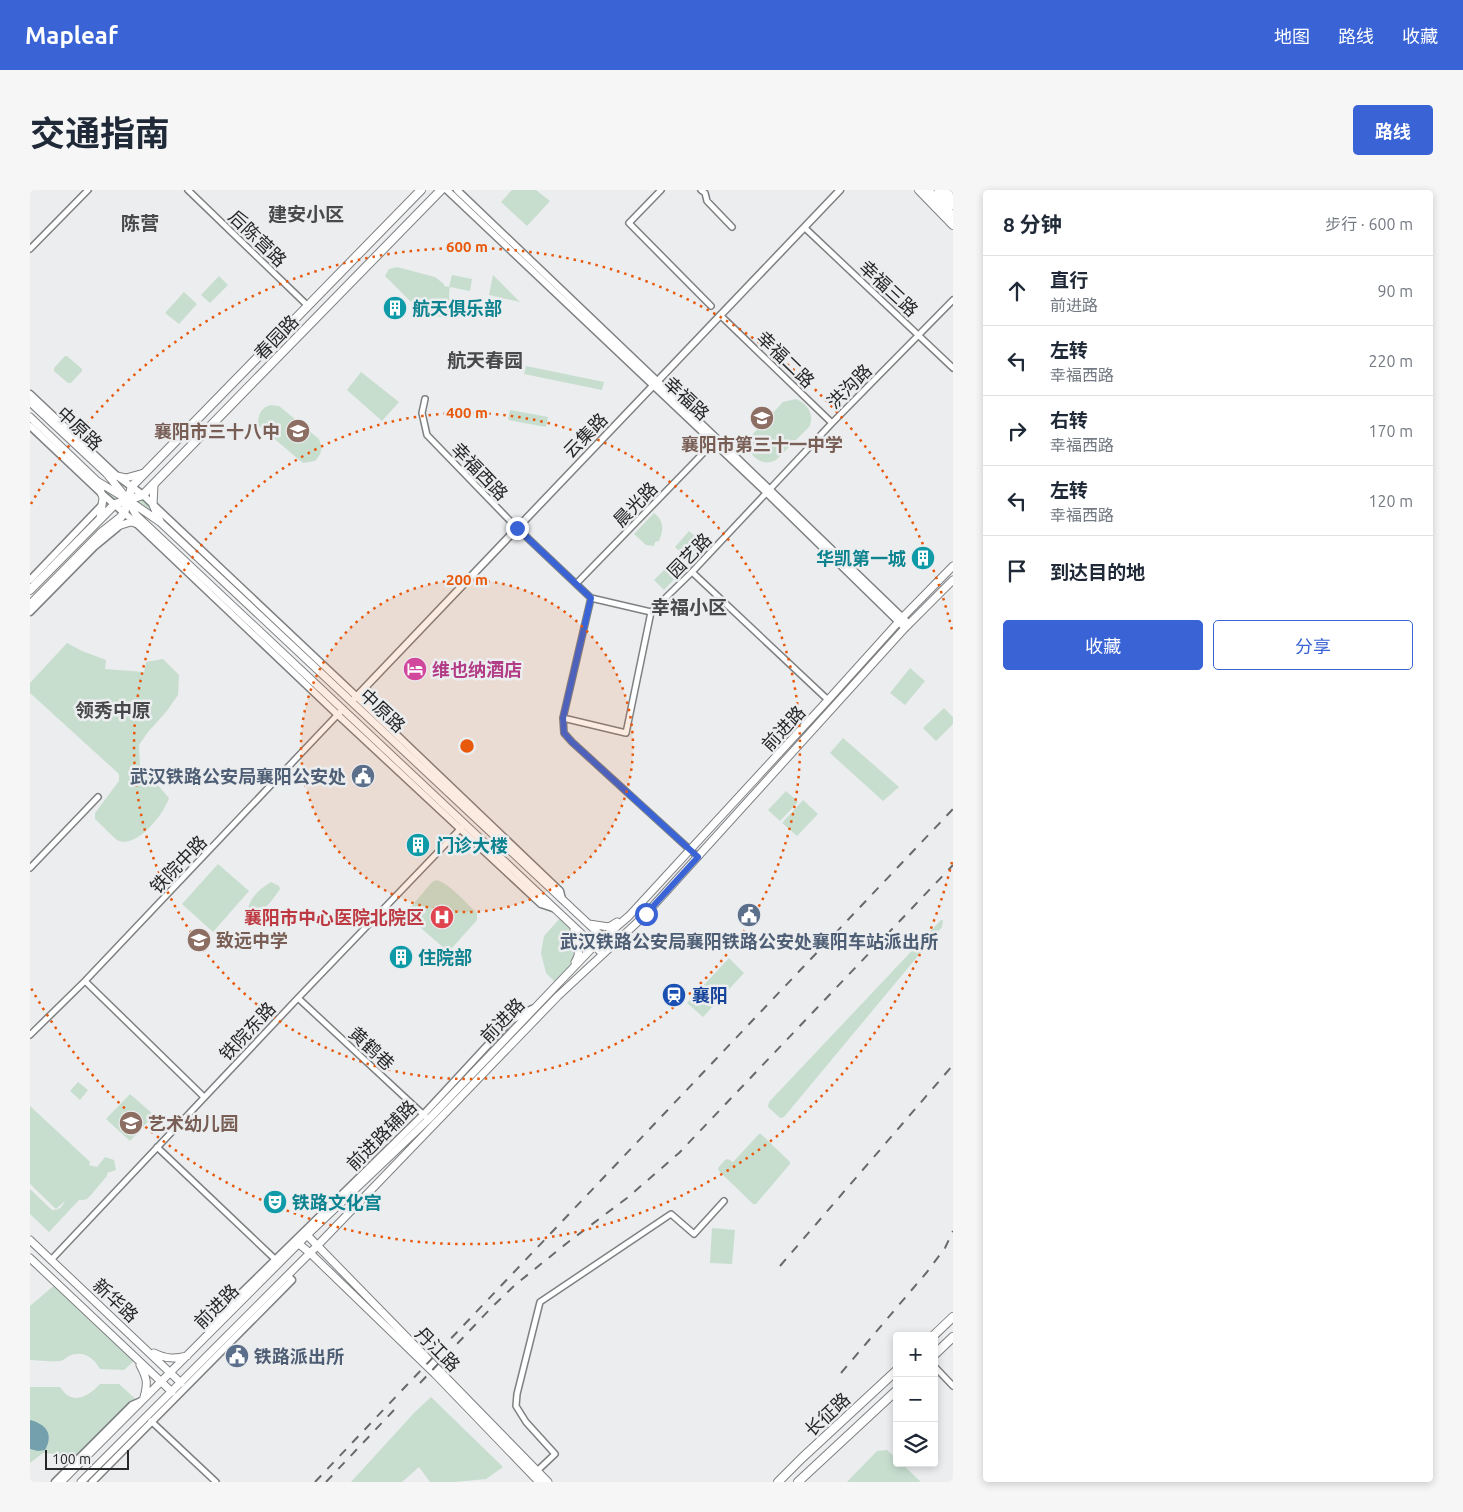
<!DOCTYPE html>
<html lang="zh">
<meta charset="utf-8">
<style>
body{margin:0;font-family:Ubuntu,"Noto Sans SC",sans-serif;background:#f6f6f7;color:#1f2937}
.controls{position:absolute;right:15px;bottom:15px;display:grid;overflow:hidden;border-radius:5px;box-shadow:0 2px 8px #0003}
.controls button{width:45px;height:45px;display:grid;place-items:center;padding:0;border:0;border-bottom:1px solid #e0e1e3;background:#fff;color:#1f2937;font:25px sans-serif}
.scale{position:absolute;left:15px;bottom:12px;width:84px;box-sizing:border-box;padding-left:5px;border:2px solid #262728;border-top:0;font-size:14px;line-height:18px;white-space:nowrap;color:#262728;-webkit-text-stroke:4px #ebedef;paint-order:stroke}
.stop{position:absolute;width:15px;height:15px;margin:-11px;border:4px solid #3a64d5;border-radius:50%;background:#fff}
.stop.end{background:#3a64d5;border-color:#fff;box-shadow:0 1px 5px #0008}
.list{margin:0;padding:0;list-style:none}
h2{display:flex;justify-content:space-between;align-items:center;height:65px;margin:0;padding:0 20px;font-size:21px}
h2 small{font-size:16px;font-weight:400;color:#747a83}
.list li{display:grid;grid-template-columns:32px 1fr auto;gap:15px;align-items:center;box-sizing:border-box;height:70px;padding:0 20px;border-top:1px solid #e0e1e3}
.list b{display:block;font-size:19px;white-space:nowrap}
.list p{margin:0;font-size:16px;white-space:nowrap;color:#747a83}
.list em{font-size:16px;font-style:normal;color:#747a83}
.actions{display:flex;gap:10px;padding:15px 20px}
.actions a{flex:1;padding:11px 0;border:1px solid #3a64d5;border-radius:5px;text-align:center;font-size:18px;color:#3a64d5}
.actions .main{background:#3a64d5;color:#fff}
.icon{flex:none;width:28px;height:28px;fill:none;stroke:currentColor;stroke-width:2;stroke-linecap:round;stroke-linejoin:round}
.map{position:relative;flex:none;width:923px;height:1292px;overflow:hidden;border-radius:5px}
header{display:flex;align-items:center;gap:30px;box-sizing:border-box;height:70px;padding:0 25px;background:#3a64d5;color:#fff}
header strong{font-size:24px}
nav{display:flex;gap:28px;margin-inline-start:auto;font-size:18px}
.intro{display:flex;align-items:center;justify-content:space-between;box-sizing:border-box;height:120px;padding:0 30px}
h1{margin:0;font-size:35px}
.button{padding:12px 22px;border-radius:5px;background:#3a64d5;color:#fff;font-size:18px;font-weight:700}
main{display:flex;gap:30px;padding:0 30px}
aside{flex:1;background:#fff;border-radius:5px;box-shadow:0 2px 8px #0003}
.map>svg:first-child{display:block}
</style>
<header>
<strong>Mapleaf</strong>
<nav><a>地图</a><a>路线</a><a>收藏</a></nav>
</header>
<div class="intro"><h1>交通指南</h1><a class="button">路线</a></div>
<main>
<div class="map">
<svg width="923" height="1292" viewBox="0 0 923 1292">
<rect width="100%" height="100%" fill="#ebedef"/>
<path fill="#c7decf" d="M482 0H506L520 11 497 36 471 12Z
M367 77 405 87 414 94V96L419 97 422 85 442 89 440 101 420 97C417 108 423 118 418 128L405 126 388 119 355 86 359 79Z
M463 85 490 112 459 105Z
M189 86 198 95 180 113 171 105Z
M154 102 167 114 149 134 135 123Z
M35 166H37L52 179V181L41 193H38L24 181V178Z
M496 176 574 192 572 200 494 184Z
M331 182 369 212 352 231 317 200Z
M766 209C778 214 785 225 779 237L746 270C735 276 725 270 719 260L721 246 753 212Z
M241 215 249 216 289 249C293 259 292 263 285 271L273 273 228 235C228 225 231 217 241 215Z
M480 220 518 227 516 237 478 230Z
M67 291 98 310 124 294 123 315 130 332 98 310 70 329 73 308Z
M624 323C634 331 634 339 629 351L625 352 624 356 616 355 604 344Z
M659 341 677 357 662 373 645 357Z
M643 371 653 380 634 400 624 390Z
M37 453 52 461 76 470 75 479 114 482 116 472 133 469 149 485 148 505 136 522 118 542 109 555 110 575 139 608C134 624 108 657 89 651 83 648 71 634 65 629V623L89 591V584L0 503V493Z
M880 478 895 491 875 515 860 503Z
M914 518 923 527V534L906 551 893 538Z
M813 548 869 597 853 611 800 563Z
M756 601 768 612 750 631 738 620Z
M773 610 788 624 767 646 752 633Z
M188 674 219 701 183 742 152 714Z
M407 690C421 695 436 713 447 723V730L422 758 418 760 415 759 375 724 402 692Z
M241 692 249 696 250 699C242 711 233 724 217 725 218 709 228 700 241 692Z
M532 726 543 737 548 767 527 794 516 783 511 763 514 746Z
M911 730H913L912 737 754 927 750 928 738 917 739 912Z
M699 768 714 783 673 827 657 813Z
M48 892 58 900 50 910 40 901Z
M100 904 124 925 100 951 76 929Z
M0 916 58 970 60 972 59 975 67 977 75 967 84 970 86 980 77 983V986C75 988 59 1008 57 1009 55 1010 52 1010 49 1010L19 1042 0 1024V999L22 1020C30 1020 32 1017 35 1011L26 1019 0 994Z
M729 944H731L760 972V974L726 1014H723L689 981 688 978 695 970 698 969 703 972Z
M682 1038 705 1040 702 1074 680 1073Z
M27 1093 107 1168 94 1180 70 1179C63 1167 53 1160 39 1166 37 1167 35 1169 33 1170 26 1173 8 1170 0 1170V1116Z
M70 1194H89L110 1213 43 1280 25 1264 13 1263 0 1273V1197H30C42 1216 58 1207 70 1194Z
M401 1207 473 1277 456 1289 425 1292H400L389 1277 372 1292H321L384 1223Z
M857 1260 867 1269V1273H871L891 1292H817L847 1261Z"/>
<path fill="#74a0ae" d="M0 1230C16 1234 24 1244 15 1260L8 1261 0 1259Z"/>
<g fill="none" stroke-linecap="round" stroke-linejoin="round">
<g stroke="#7e8082" stroke-width="8">
<path id="minor" d="M158 0 278 116
M631 0 599 33 681 116
M671 0 675 3 677 11 702 37
M775 38 923 178
M0 59 58 0
M690 125 802 233
M395 209 392 223 397 245 487 338 561 408 533 528 534 543 542 552 668 667
M662 382 798 510
M546 394 683 253
M561 408 621 422 662 382 802 233 923 110
M533 528 596 543 621 422
M0 678 68 607
M55 791 174 907
M268 808 396 927
M0 845 55 791 313 519
M127 957 248 1072
M21 1070 268 808 433 636
M904 1176 923 1196
M121 1231 186 1292
M507 1281 525 1264 496 1232 486 1216 487 1204 510 1112 641 1024 664 1044 694 1011"/>
</g>
<g stroke="#7e8082" stroke-width="9">
<path id="tertiary" d="M417 0 737 303 875 438
M427 0 628 192 879 434
M0 204 87 286 113 305 327 507 530 701 532 709
M0 236 71 303 107 334 308 525 511 714 523 718
M0 390 72 315
M0 422 64 357 87 338
M324 509 810 0
M178 1140 197 1117 394 924 480 831 502 819
M25 1292 102 1215 111 1211
M62 1292 262 1090 258 1086"/>
</g>
<g stroke="#7e8082" stroke-width="9">
<path id="secondary" d="M0 212 77 284 98 310 130 332 582 756
M0 227 67 291 98 310 106 325 573 764
M77 284 96 288 114 283
M67 291 73 308 70 329
M124 294 123 315 130 331
M76 341 91 335 101 332 118 337
M559 734 579 737 587 732
M544 740C548 751 552 762 545 772
M277 1045 518 1292
M0 1050 151 1193
M269 1054 280 1063 405 1184 509 1292
M0 1068 142 1202
M124 1163C136 1169 145 1169 157 1166
M110 1175C117 1188 118 1193 114 1207
M31 1292 277 1045 399 929 564 756 599 726 798 510 872 428 923 376
M51 1292 288 1055 528 806 613 727 875 438 923 390"/>
</g>
<g stroke="#7e8082" stroke-width="10">
<path id="primary" d="M889 0 923 35
M0 400 85 314 98 310 102 296 391 0
M0 415 71 343 90 328 94 323 98 310 113 305 411 0
M903 1146 923 1127
M904 1165 923 1147
M748 1292 772 1268 867 1180
M768 1292 867 1200"/>
</g>
<g stroke="#7e8082" stroke-width="11">
<path id="trunk" d="M897 0 923 27
M909 0 923 15
M918 0 923 4"/>
</g>
<use href="#minor" stroke="#fff" stroke-width="5"/>
<use href="#tertiary" stroke="#fff" stroke-width="6"/>
<use href="#secondary" stroke="#fff" stroke-width="7"/>
<use href="#primary" stroke="#fff" stroke-width="8"/>
<use href="#trunk" stroke="#fff" stroke-width="9"/>
<path stroke="#67696a" stroke-width="2" stroke-dasharray="9 9" stroke-linecap="butt" d="M750 1076 923 875
M811 1183 897 1082 915 1058 923 1041
M390 1193 463 1116 485 1095 537 1053 597 1008 649 963 923 675
M285 1292 923 619
M296 1292 364 1220"/>
</g>
<g fill="none" stroke-linecap="round" stroke-linejoin="round">
<path stroke="#3a64d5" stroke-width="6" d="M487 338 561 408 533 528 534 543 542 552 668 667 616 724"/>
</g>
<circle cx="437" cy="556" r="166" fill="#e8590c" fill-opacity=".12"/>
<g fill="none" stroke="#e8590c" stroke-width="2.5" stroke-dasharray="2.5 5">
<circle cx="437" cy="556" r="166"/>
<circle cx="437" cy="556" r="333"/>
<path d="M922 672A499 499 0 0 1 1 798M1 314A499 499 0 0 1 922 440"/>
</g>
<defs>
<g id="building-disc" transform="scale(1.25)"><circle r="9.5" fill="#0f9aa8" stroke="#ebedef"/><path d="M-4-6H4V6H1V3H-1V6H-4ZM-2.5-4.3h1.7v1.8h-1.7ZM.8-4.3h1.7v1.8H.8ZM-2.5-1h1.7V.8h-1.7ZM.8-1h1.7V.8H.8Z" fill="#fff"/></g>
<g id="school-disc" transform="scale(1.25)"><circle r="9.5" fill="#8d6e63" stroke="#ebedef"/><path d="M0-5L7-2L0 1L-7-2ZM-4 1L0 2.5L4 1V4Q0 6-4 4Z" fill="#fff"/></g>
<g id="hotel-disc" transform="scale(1.25)"><circle r="9.5" fill="#d1479c" stroke="#ebedef"/><path d="M-6-4.5h1.5V1H6V5H4.5V3h-9V5H-6ZM-4 0a1.8 1.8 0 1 1 3.6 0ZM.5 0V-2.5h3Q6-2.5 6 0Z" fill="#fff"/></g>
<g id="civic-disc" transform="scale(1.25)"><circle r="9.5" fill="#5c6f8a" stroke="#ebedef"/><path d="M-.6-6.5H3V-4.5H.6V-3L4-1V1h2V6H-6V1h2V-1L-.6-3ZM-1.2 2.5V6h2.4V2.5Z" fill="#fff"/></g>
<g id="hospital-disc" transform="scale(1.25)"><circle r="9.5" fill="#e0444e" stroke="#ebedef"/><path d="M-5-5h3v3.5h4V-5h3V5h-3V1.5h-4V5h-3Z" fill="#fff"/></g>
<g id="station-disc" transform="scale(1.25)"><circle r="9.5" fill="#1a4fb4" stroke="#ebedef"/><path d="M-3-6H3Q5-6 5-4V2Q5 4 3 4L4.5 6H3L1.5 4h-3L-3 6H-4.5L-3 4Q-5 4-5 2V-4Q-5-6-3-6ZM-3.5-4v3h7v-3ZM-3.5 1v1.5H-2V1ZM2 1v1.5H3.5V1Z" fill="#fff"/></g>
<g id="theatre-disc" transform="scale(1.25)"><circle r="9.5" fill="#0f9aa8" stroke="#ebedef"/><path d="M-5-5.5Q0-4 5-5.5V0Q5 5 0 6Q-5 5-5 0ZM-3.3-2.5H-1v1.5H-3.3ZM1-2.5H3.3v1.5H1ZM-2.8 1Q0 5.5 2.8 1Z" fill="#fff"/></g>
</defs>
<g fill-rule="evenodd">
<use href="#building-disc" x="365" y="118"/>
<use href="#school-disc" x="732" y="228"/>
<use href="#school-disc" x="268" y="241"/>
<use href="#building-disc" x="893" y="368"/>
<use href="#hotel-disc" x="385" y="479"/>
<use href="#civic-disc" x="333" y="586"/>
<use href="#building-disc" x="388" y="655"/>
<use href="#civic-disc" x="719" y="725"/>
<use href="#hospital-disc" x="412" y="727"/>
<use href="#school-disc" x="169" y="750"/>
<use href="#building-disc" x="371" y="767"/>
<use href="#station-disc" x="644" y="805"/>
<use href="#school-disc" x="101" y="933"/>
<use href="#theatre-disc" x="245" y="1012"/>
<use href="#civic-disc" x="207" y="1166"/>
</g>
<g text-anchor="middle" dominant-baseline="central" stroke-width="5" stroke-linejoin="round" paint-order="stroke">
<g font-size="18" fill="#262728" stroke="#ebedef">
<text transform="translate(228 48) rotate(44)">后陈营路</text>
<text transform="translate(859 98) rotate(43)">幸福三路</text>
<text transform="translate(246 147) rotate(-46)">春园路</text>
<text transform="translate(756 169) rotate(44)">幸福二路</text>
<text transform="translate(819 196) rotate(-45)">洪沟路</text>
<text transform="translate(657 208) rotate(43)">幸福路</text>
<text transform="translate(50 238) rotate(43)">中原路</text>
<text transform="translate(555 245) rotate(-46)">云集路</text>
<text transform="translate(450 281) rotate(46)">幸福西路</text>
<text transform="translate(605 314) rotate(-46)">晨光路</text>
<text transform="translate(659 365) rotate(-46)">园艺路</text>
<text transform="translate(353 520) rotate(43)">中原路</text>
<text transform="translate(753 538) rotate(-47)">前进路</text>
<text transform="translate(148 674) rotate(-46)">铁院中路</text>
<text transform="translate(472 830) rotate(-46)">前进路</text>
<text transform="translate(217 841) rotate(-47)">铁院东路</text>
<text transform="translate(342 858) rotate(43)">黄鹤巷</text>
<text transform="translate(351 945) rotate(-45)">前进路辅路</text>
<text transform="translate(86 1110) rotate(43)">新华路</text>
<text transform="translate(186 1116) rotate(-45)">前进路</text>
<text transform="translate(408 1159) rotate(45)">丹江路</text>
<text transform="translate(797 1224) rotate(-43)">长征路</text>
</g>
<g font-size="18" font-weight="bold" fill="#0d838f" stroke="#ebedef" text-anchor="start">
<text x="382" y="118">航天俱乐部</text>
<text x="876" y="368" text-anchor="end">华凯第一城</text>
<text x="406" y="655">门诊大楼</text>
<text x="388" y="767">住院部</text>
<text x="262" y="1012">铁路文化宫</text>
</g>
<g font-size="18" font-weight="bold" fill="#785e54" stroke="#ebedef" text-anchor="start">
<text x="250" y="241" text-anchor="end">襄阳市三十八中</text>
<text x="732" y="254" text-anchor="middle">襄阳市第三十一中学</text>
<text x="186" y="750">致远中学</text>
<text x="118" y="933">艺术幼儿园</text>
</g>
<g font-size="18" font-weight="bold" fill="#b23c85" stroke="#ebedef" text-anchor="start">
<text x="402" y="479">维也纳酒店</text>
</g>
<g font-size="18" font-weight="bold" fill="#4e5e75" stroke="#ebedef" text-anchor="end">
<text x="316" y="586">武汉铁路公安局襄阳公安处</text>
<text x="719" y="751" text-anchor="middle">武汉铁路公安局襄阳铁路公安处襄阳车站派出所</text>
<text x="224" y="1166" text-anchor="start">铁路派出所</text>
</g>
<g font-size="18" font-weight="bold" fill="#be3a42" stroke="#ebedef" text-anchor="end">
<text x="394" y="727">襄阳市中心医院北院区</text>
</g>
<g font-size="18" font-weight="bold" fill="#164399" stroke="#ebedef" text-anchor="start">
<text x="662" y="805">襄阳</text>
</g>
<g font-size="19" font-weight="bold" fill="#47494b" stroke="#ebedef">
<text x="276" y="24">建安小区</text>
<text x="110" y="33">陈营</text>
<text x="455" y="170">航天春园</text>
<text x="659" y="417">幸福小区</text>
<text x="83" y="520">领秀中原</text>
</g>
</g>
<circle cx="437" cy="556" r="8" fill="#e8590c" stroke="#ebedef" stroke-width="2.5"/>
<g font-size="15" text-anchor="middle" font-weight="bold" fill="#e8590c" stroke="#ebedef" stroke-width="5" stroke-linejoin="round" paint-order="stroke">
<text x="437" y="62">600 m</text>
<text x="437" y="228">400 m</text>
<text x="437" y="395">200 m</text>
</g>
</svg>
<div class="controls">
<button>+</button>
<button>−</button>
<button><svg class="icon" aria-label="layers" viewBox="0 0 24 24"><path d="M12 4l9 5-9 5-9-5zM3 14l9 5 9-5"/></svg></button>
</div>
<div class="scale">100 m</div>
<div class="stop" style="left:616px;top:724px"></div>
<div class="stop end" style="left:487px;top:338px"></div>
</div>
<aside>
<h2>8 分钟<small>步行 · 600 m</small></h2>
<ul class="list">
<li><svg class="icon" aria-label="ahead" viewBox="0 0 24 24"><path d="M12 20V5M6 11l6-6 6 6"/></svg><div><b>直行</b><p>前进路</p></div><em>90 m</em></li>
<li><svg class="icon" aria-label="left" viewBox="0 0 24 24"><path d="M17 20v-9H6M10 6l-5 5 5 5"/></svg><div><b>左转</b><p>幸福西路</p></div><em>220 m</em></li>
<li><svg class="icon" aria-label="right" viewBox="0 0 24 24"><path d="M7 20v-9h11M14 6l5 5-5 5"/></svg><div><b>右转</b><p>幸福西路</p></div><em>170 m</em></li>
<li><svg class="icon" aria-label="left" viewBox="0 0 24 24"><path d="M17 20v-9H6M10 6l-5 5 5 5"/></svg><div><b>左转</b><p>幸福西路</p></div><em>120 m</em></li>
<li><svg class="icon" aria-label="arrive" viewBox="0 0 24 24"><path d="M6 21V4h12l-3 4 3 4H6"/></svg><div><b>到达目的地</b></div></li>
</ul>
<div class="actions"><a class="main">收藏</a><a>分享</a></div>
</aside>
</main>
